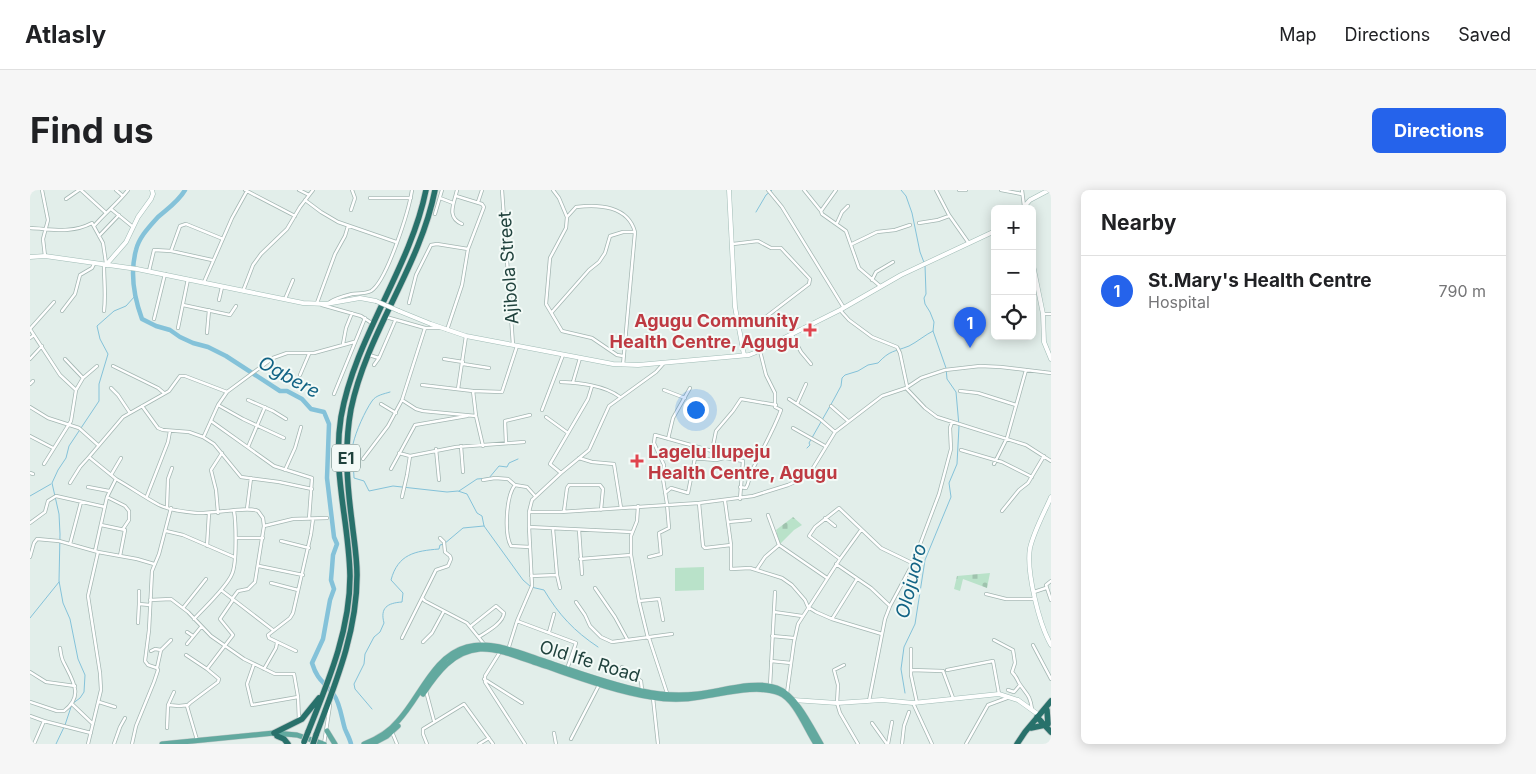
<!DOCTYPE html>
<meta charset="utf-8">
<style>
body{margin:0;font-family:Inter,sans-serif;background:#f6f6f6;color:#202124}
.controls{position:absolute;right:15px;top:15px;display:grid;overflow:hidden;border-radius:8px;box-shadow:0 2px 12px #0003}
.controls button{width:45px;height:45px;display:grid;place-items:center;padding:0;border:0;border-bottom:1px solid #e0e0e0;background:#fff;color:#202124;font:25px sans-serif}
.you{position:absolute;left:665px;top:219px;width:18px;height:18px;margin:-12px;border:4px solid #fff;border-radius:50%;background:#1a73e8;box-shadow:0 0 0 8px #1a73e833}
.badge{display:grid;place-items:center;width:32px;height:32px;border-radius:50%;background:#2563eb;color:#fff;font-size:16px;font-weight:700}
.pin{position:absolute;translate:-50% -41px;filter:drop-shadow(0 1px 2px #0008)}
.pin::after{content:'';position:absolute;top:26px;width:18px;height:15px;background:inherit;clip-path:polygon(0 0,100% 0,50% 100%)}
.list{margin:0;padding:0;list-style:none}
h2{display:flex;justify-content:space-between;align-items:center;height:65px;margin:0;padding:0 20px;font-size:21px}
h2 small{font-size:16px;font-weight:400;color:#757577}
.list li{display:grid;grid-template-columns:32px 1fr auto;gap:15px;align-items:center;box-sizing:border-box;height:70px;padding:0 20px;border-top:1px solid #e0e0e0}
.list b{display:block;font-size:19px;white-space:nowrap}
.list p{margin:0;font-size:16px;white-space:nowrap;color:#757577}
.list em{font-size:16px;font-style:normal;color:#757577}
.icon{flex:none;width:28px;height:28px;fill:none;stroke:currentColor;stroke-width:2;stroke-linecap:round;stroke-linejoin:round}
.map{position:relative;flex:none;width:1021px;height:554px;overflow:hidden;border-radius:8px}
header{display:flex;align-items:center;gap:30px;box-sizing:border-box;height:70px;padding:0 25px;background:#fff;border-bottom:1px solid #e0e0e0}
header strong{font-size:24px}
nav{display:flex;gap:28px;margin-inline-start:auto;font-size:18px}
.intro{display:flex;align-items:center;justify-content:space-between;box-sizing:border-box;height:120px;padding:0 30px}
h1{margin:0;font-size:35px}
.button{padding:12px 22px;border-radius:8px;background:#2563eb;color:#fff;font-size:18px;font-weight:700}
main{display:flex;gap:30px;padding:0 30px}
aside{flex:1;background:#fff;border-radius:8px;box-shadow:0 2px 12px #0003}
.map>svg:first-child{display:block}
</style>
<header>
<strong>Atlasly</strong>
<nav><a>Map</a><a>Directions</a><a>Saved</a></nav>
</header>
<div class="intro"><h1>Find us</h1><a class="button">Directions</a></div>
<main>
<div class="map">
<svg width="1021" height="554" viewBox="0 0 1021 554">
<defs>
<pattern id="cemetery-stones" width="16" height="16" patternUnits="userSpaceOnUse" patternTransform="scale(1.25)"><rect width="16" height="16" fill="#b9e2c9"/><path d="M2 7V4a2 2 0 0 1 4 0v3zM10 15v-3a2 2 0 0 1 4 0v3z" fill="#9fc3ae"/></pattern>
</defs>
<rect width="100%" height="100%" fill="#e2eeea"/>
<path fill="url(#cemetery-stones)" d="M763 327 772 335 764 340 750 354 746 340Z
M960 383 957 398 933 389 930 401 924 399 927 386Z"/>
<path fill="#b9e2c9" d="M674 377V400L645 401V378Z"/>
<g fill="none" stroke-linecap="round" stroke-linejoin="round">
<path stroke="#84c2d9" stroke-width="1" d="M871 0 876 6 882 23 890 62 895 75 896 104 894 108 895 114 900 122 904 132 903 141 916 178 917 189 926 202 929 236 927 274 919 293 921 307 895 370 885 434 874 457 871 479 875 503
M726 22 736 5 742 0
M360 202C354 204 346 205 342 211 335 221 326 241 323 254 320 264 324 278 324 288L334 291 339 301 363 296 417 302 428 301 437 304 447 323 452 326 454 336 493 390 501 397 514 400C529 425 544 441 568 457
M777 258 780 255 779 253 804 209 811 196 812 188 815 185 828 181 838 175 848 173C860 160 864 162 879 156 887 152 895 145 903 141
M429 301 447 289 459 288 469 276 477 277 479 273 488 269
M0 306 21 294
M0 428 29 392
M342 519 325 499 324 494 334 474 335 464 344 447 350 442 354 433C350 418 357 413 372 412L373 403 361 390C368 364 385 361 409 359L410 355 414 354 433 338 454 336
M26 554 35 535 42 514 50 508 54 502 55 485 48 469 40 429 33 413 29 391 30 344 29 324 22 293 28 280 36 268 39 256 69 211V194L78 164 70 149 67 136 84 121 96 116 105 106"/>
<path stroke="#84c2d9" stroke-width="4.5" d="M155 0C148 12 138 18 128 27 120 36 109 47 106 60 100 82 104 107 112 129L126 136 140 140 150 147 163 153 178 157 196 166 250 201H257L272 209 281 219 294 222 299 234 297 288 304 347 307 354 303 365 302 378 301 390 304 399 300 410 293 449 282 473C288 492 294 491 304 505 310 513 312 530 315 539 317 544 320 549 321 554"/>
<g stroke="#a4b7b3" stroke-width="4">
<path id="street" d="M12 0 18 30 13 49 15 66
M51 0 75 22
M86 0 93 6
M215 0 265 26
M269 0 279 5
M427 0C424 14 416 27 432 34
M472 0 483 155
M523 0 529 8 537 27 536 38 520 68 516 114 532 141 562 148 587 165 593 166
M738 0 752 17 814 118
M774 0 791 21 792 24 816 41 829 78 850 96
M906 0 919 25 938 52
M929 0H936
M971 0 992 4
M992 0 994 16
M340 8H381
M410 8 423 13
M36 9 49 0
M275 10 291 22 308 32 366 52
M448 12 452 0
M81 19 103 37
M321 20 325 8 322 0
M791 21 806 0
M405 24 412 0
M537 27 546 17C569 14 598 16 605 42
M807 33 812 22 818 16
M889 33 908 30 919 26
M64 36C75 23 88 13 98 0
M0 38C22 39 41 44 62 33L73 53 76 73
M69 46 89 25
M703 54 728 51 741 58H751L780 89 779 94 728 133 708 136
M822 54 847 42 865 40 880 35
M141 61 150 36 156 34 193 49
M74 75C74 91 76 105 74 121
M119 81 124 60 141 61 182 70
M842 90 846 82 863 72
M174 92 202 28 217 1
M213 101 223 75 231 64 257 39 270 17 283 0
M255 109 263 90
M189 110 192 97
M300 112C306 108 314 106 322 104 328 103 335 104 341 101 357 91 379 20 382 0
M287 113 305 64 315 46 318 36
M379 113 386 85 401 55 407 54 438 59
M153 115 200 125 206 116
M292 115 331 126 343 134
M810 120 819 130 842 147 867 157 870 163 877 196
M32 121 45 104 50 85 62 78 64 74
M522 122 559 80 569 72 575 63 580 46 593 42H605L593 175
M1013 124H1021
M356 127 395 138H410
M124 129 135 84
M148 138 158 89
M0 139 30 185 46 200
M0 139 24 112
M417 140 432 95 438 59 454 17 452 14 426 6
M177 143 179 120
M762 145 771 162 781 174
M0 148 4 145
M313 154 316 138 322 123
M339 165 349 168
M0 169 12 156
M35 169 53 188
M414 169 433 172
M433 174 459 178
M344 175 349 168 365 131
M83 176 128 198 134 203
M270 185 279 164
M531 192C550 193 574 195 590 207
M543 192 550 168
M0 194 3 191
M392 195 443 201 472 202 487 156
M81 198 88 205 100 223
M876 198 895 218 907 227 996 255 1021 271
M428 199 436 146
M634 200 655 208
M443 201 446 226 453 256
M930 201 948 203 986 215
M304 204 335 128
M759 209 790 229 805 242
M218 210 243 221 256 229
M372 210 386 219 393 221 446 226
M351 214 366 223
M767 214 776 194
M188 215 213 229 254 248
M112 216 128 238 133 240 159 242 173 247 184 254 211 287 249 292 282 299
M801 216 818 231
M0 217 18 228 49 238 68 255
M512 220 533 165
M516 227 538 243
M181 231 244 276 282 288 279 329
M763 238 795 256
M0 246 23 258
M174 246 188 215 197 202 243 168 257 163H284L324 152
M638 249 643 228 660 198
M476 253 475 231 500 225
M431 256 433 282
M218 257 235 217
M406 259 409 290
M931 260 972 272 1002 287
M682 261 686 241 703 221 711 209 746 215
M369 263 380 266 426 257 494 252
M549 268 562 272 584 274 591 318
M663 268 686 270 694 268
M333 269 358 236 372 210 395 138
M14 274 41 231 46 200 53 188 67 176
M964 274 977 248 996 180
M361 279 385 235 437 226
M255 280 265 258 271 237
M0 283 3 284
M531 283 520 274 558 209 562 196
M81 285 91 268
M86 289C100 297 114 307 129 315 139 320 156 322 167 323 183 324 218 316 228 321L233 328 234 336 225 392 218 399 208 401 202 409
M453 290 465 288 478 289 485 295 497 297 505 306
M40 293 50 277 59 267
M485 295C476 306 474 344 481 356L500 357
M58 297 79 301
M710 297 716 298C719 293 719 288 721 283 731 261 743 242 751 220L745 217V203L736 185 730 161
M635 303 641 298 658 303 665 268
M117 306 138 252 140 241
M77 307 95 316 99 321V330L93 339
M372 307 377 285 380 266
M695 311 701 355V379L720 378 752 388 762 395 775 410 778 417 786 422 802 429 852 444
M669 313 673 356 675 358 701 355
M637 314 633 289 634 275 624 253 625 245 682 261 696 268 713 271 710 309
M608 316 607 331 601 346V365L609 411 618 448
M137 317 138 289 142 278
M217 319 221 288
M534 321 537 298 539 295H570L573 299 571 320
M972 321 989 300 998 293 1014 266
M499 322H530L669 313 723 306 758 295 774 288 783 278 805 242 852 206 876 198 891 188 915 180 950 176 971 177 1021 183
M188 323 186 300 181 280 192 263
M738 325 749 355 797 388
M795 328 805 336
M698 332 720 330
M0 333 15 322 18 311 26 306 75 317
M71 335 95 340 90 366
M234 336 263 329 297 328
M499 337 602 342
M523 339 527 385 530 398
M549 340 552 384
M136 341 153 345 204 367
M206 348H233
M251 351 279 358
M40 354 51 312
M177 356 179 323
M65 361 77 307 86 289 59 267 93 227 139 201 150 186H155L197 202
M0 367 4 353 7 349 29 351 68 362 107 369 124 374
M619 367 631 364 629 343 639 338 637 314
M550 369 601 365
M810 369 779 346 785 337 809 318 851 358 882 373
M806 374 841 398 860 416
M229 376 273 385
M727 379 735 367 749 355
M501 386 527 385
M241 393 268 400
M565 398 585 427 597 449
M191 400 243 440
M109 401V414L120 415
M1004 402 1016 398
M956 404 976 409H1005
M392 408 395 411 437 433 454 454
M120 410 141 409 158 422 181 446 214 469 245 484H264L268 507 269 530
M1021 410 1016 395 1021 391
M609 411 629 409 633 430
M546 412 555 425 560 436 571 447 582 452 642 444
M153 418 176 389
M744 422 772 426
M164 429C174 418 197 397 202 384 207 373 206 334 204 321
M802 429 827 389
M487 431 546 453 537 479
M108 433 109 414
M441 436 466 416 474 423C473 433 458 441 449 447
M157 442 163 446
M519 442 524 424
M742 446 764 448
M372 448 406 380 418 376 421 369 420 366 415 362 414 352 410 348
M619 448 637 503
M964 450 983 460 985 473 982 482C986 486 987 489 989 493 996 504 1000 504 1002 519
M393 452 402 443 414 421
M157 454 171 437
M1003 455 1021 489
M881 459V485L887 513
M478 460 487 431 502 396 499 337V322L502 310 531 283 559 260 579 216 626 182 634 173
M121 461 125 459 131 460
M266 461 239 448 238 445 260 428 263 423 281 344 283 329
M470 462 455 486V492L495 554
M156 465 177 479 189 489 188 492 160 513 157 516 167 550
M741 471 761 473
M224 474 217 494 222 515 268 507
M814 475 804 480 808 495 807 513 810 523 828 554
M592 477 611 491 612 500
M127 478 131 460 141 450
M177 479 203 445 190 429 203 410
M234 479 246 458 247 453
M881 480 913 481 923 508
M917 480 963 471 969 504
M0 482 16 492 45 496
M454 489 492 513
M740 496 745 402
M978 500 984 502 990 495
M396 501 404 531
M757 503 764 452 768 434 810 369 831 340
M623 508 628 554
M839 511 855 429 860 416 883 373 909 304 921 259 920 238 922 232
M0 512 27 521H34C54 506 43 491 34 473 31 468 31 463 30 458
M69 512 85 517
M883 513 902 554
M42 514 63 534
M138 515 144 502
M0 526 14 531 61 543
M842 533 857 554
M137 538 138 515 149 516 158 515
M362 542 367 554
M524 543 526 554
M541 549 569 495
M4 554 14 531
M58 554 71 500 70 483 58 406 68 362
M84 554 90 537 95 528
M102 554 106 536 124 492 128 480 127 478 118 475 115 471 119 440 122 381 129 364 141 318
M294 554 300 515
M397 554 393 544V539L434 514 463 554
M449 554 459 548
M858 554 862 532
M872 554 874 536 879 522
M936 554 958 515 977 508"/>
</g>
<g stroke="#9fbbb5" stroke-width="5">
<path id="secondary" d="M699 0 705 117 714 165
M992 19 1000 10 1019 0
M0 67 15 66 107 79 273 113 296 114 330 108 346 111
M1002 70 1013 124 1014 152 1021 169
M76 75 96 52 108 27 121 9 123 4 122 0
M369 121 401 134 436 146 583 174 608 175 719 165 724 163 810 120 871 85 965 41
M1021 307C1014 323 1004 341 1000 358 996 381 1009 434 1021 455
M763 510 807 513 852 510 883 513 969 504 988 510 1009 525"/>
</g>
<g stroke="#c1cac9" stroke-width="6">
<path id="primary" d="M393 504C407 483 423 461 450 459 469 458 491 468 509 474 545 486 583 501 621 507 637 510 655 510 670 507 693 504 727 494 749 503 765 509 776 539 786 554
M297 541 305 554
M132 554 244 543 267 545 294 554
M334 554C347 549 359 542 368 531 390 508 403 466 437 457 463 450 489 463 514 471 546 482 578 494 612 501 630 505 650 506 668 504 692 501 725 490 747 498 766 505 781 537 791 554
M342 554 357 546 368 536"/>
</g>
<g stroke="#c1cac9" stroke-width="7">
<path id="highway" d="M1017 520 1018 534
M1007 527 1021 542
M1001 538 1015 535
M278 542C298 492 320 441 320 386 319 331 302 283 311 227 325 147 380 79 396 0
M244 543 272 529 289 508
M286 545C306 492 327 442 327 385 327 367 324 350 322 332 317 294 314 257 321 219 337 142 390 77 405 0
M247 546 254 549 258 554
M987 554 995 542 1021 511"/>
</g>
<use href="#street" stroke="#fff" stroke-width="2.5"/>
<use href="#secondary" stroke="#fff" stroke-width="4"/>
<use href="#primary" stroke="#62a99f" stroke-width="5"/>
<use href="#highway" stroke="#28716b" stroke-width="5.5"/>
<g stroke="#9fbbb5" stroke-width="5" stroke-linecap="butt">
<path id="secondary-bridge" d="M346 111 369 121"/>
</g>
<g stroke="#c1cac9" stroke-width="7" stroke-linecap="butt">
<path id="highway-bridge" d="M274 552 278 542
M283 554 286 545"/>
</g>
<use href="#secondary-bridge" stroke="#fff" stroke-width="4"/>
<use href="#highway-bridge" stroke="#28716b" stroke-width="5.5"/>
</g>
<g fill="#e0444e" stroke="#f3faf7" stroke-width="2">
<path d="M777.5 132.5h5v5h5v5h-5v5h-5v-5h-5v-5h5z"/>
<path d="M604.5 263.5h5v5h5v5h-5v5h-5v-5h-5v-5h5z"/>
</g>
<g text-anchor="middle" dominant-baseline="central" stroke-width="4" stroke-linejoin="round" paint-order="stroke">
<rect fill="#f3faf7" stroke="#5f7975" stroke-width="1" x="302" y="254.5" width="28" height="27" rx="4"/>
<g font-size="16" font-weight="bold" fill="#20423d">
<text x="316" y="268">E1</text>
</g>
<g font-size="18" fill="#20423d" stroke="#f3faf7">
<text transform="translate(478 78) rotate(-94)">Ajibola Street</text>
<text transform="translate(560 471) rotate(17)">Old Ife Road</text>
</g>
<g font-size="18" font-weight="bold" fill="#be3a42" stroke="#f3faf7" text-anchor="end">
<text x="769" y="130">Agugu Community<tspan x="769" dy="21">Health Centre, Agugu</tspan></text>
<text x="618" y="261" text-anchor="start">Lagelu Ilupeju<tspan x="618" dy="21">Health Centre, Agugu</tspan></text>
</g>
<g font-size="19" font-style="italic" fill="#136485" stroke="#f3faf7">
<text transform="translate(259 187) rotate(29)">Ogbere</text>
<text transform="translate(881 391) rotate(-76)">Olojuoro</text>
</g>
</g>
</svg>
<div class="controls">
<button>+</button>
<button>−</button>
<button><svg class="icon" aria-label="locate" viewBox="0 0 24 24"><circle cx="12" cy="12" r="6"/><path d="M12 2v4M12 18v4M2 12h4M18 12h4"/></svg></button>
</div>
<div class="you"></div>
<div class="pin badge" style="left:940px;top:158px">1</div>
</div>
<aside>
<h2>Nearby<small></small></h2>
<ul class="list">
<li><span class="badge">1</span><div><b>St.Mary's Health Centre</b><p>Hospital</p></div><em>790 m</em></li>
</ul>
</aside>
</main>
